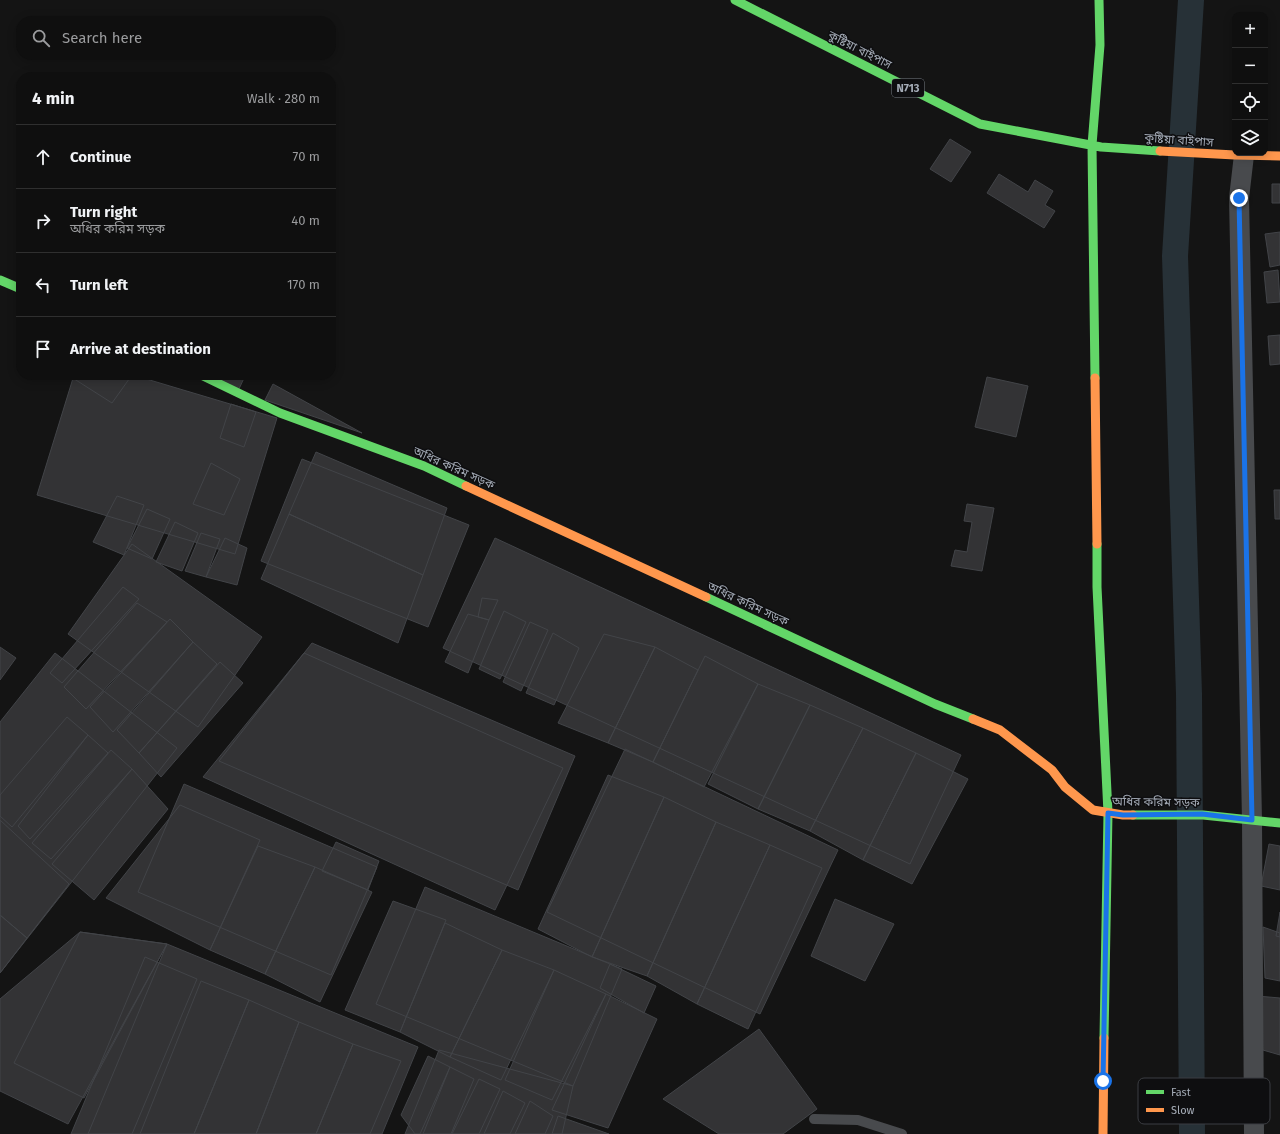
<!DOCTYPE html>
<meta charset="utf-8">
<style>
body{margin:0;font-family:"Fira Sans","Noto Sans Bengali",sans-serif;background:#1d1d1d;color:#f1f3f6}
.controls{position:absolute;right:12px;top:12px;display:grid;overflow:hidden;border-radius:8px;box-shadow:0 2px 10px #0003}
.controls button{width:36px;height:36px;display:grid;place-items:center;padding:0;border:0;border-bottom:1px solid #2f2f2f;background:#0f0f0f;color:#f1f3f6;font:20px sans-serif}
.stop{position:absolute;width:12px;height:12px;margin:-9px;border:3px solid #1a73e8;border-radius:50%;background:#fff}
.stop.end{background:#1a73e8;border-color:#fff;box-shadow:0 1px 4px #0008}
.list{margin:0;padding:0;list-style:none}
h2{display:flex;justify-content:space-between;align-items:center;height:52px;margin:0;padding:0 16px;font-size:17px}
h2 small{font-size:13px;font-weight:400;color:#9b9c9e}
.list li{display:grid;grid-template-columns:26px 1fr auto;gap:12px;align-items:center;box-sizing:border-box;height:64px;padding:0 16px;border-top:1px solid #2f2f2f}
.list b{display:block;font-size:15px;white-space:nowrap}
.list p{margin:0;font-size:13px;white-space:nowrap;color:#9b9c9e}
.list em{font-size:13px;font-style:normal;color:#9b9c9e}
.icon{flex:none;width:22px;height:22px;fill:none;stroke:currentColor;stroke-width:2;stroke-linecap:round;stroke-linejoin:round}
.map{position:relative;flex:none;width:1280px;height:1134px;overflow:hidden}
.search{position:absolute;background:#0f0f0f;box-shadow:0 2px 10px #0003;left:16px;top:16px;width:320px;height:44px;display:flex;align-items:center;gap:10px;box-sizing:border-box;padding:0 14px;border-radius:16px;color:#9b9c9e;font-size:15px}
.panel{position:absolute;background:#0f0f0f;box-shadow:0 2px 10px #0003;left:16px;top:72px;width:320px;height:308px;border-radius:16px}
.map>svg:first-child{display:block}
</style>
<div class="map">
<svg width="1280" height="1134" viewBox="0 0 1280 1134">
<rect width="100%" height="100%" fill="#141414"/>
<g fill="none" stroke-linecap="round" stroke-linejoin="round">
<path stroke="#273137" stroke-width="26" d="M1191 0 1175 256 1189 694 1192 1134"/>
</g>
<path fill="#333335" stroke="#424448" d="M950 139 971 152 951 182 930 169Z
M999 174 1028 192 1035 180 1053 191 1045 205 1055 211 1044 228 987 193Z
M1272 184H1280V203H1272Z
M1280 232V265L1270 267 1265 234Z
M1278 270 1280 302 1267 303 1264 272Z
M1280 335V364L1270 365 1268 336Z
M68 375H132L112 403Z
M74 375H133L277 418 235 554 37 495Z
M207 375H244L245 376 238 391Z
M987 377 1028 386 1016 437 975 427Z
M273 384 362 433 265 400Z
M231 404 256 412 244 447 220 438Z
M316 452 447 508 423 575 289 514Z
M302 459 469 525 428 627 261 561Z
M211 463 240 479 224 515 193 504Z
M1274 490H1280V519H1275Z
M117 496 144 505 124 555 93 542Z
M967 504 994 508 982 571 951 566 955 550 967 552 972 522 964 521Z
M147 509 170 519 152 559 127 548Z
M289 514 423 575 398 643 261 579Z
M175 522 198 533 182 571 156 562Z
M201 533 220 539 206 577 185 571Z
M225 538 247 548 237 585 206 577Z
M495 538 961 755 910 864 443 648Z
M132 544 262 637 198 727 68 634Z
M123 587 139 599 62 683 50 673Z
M482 598 498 600 489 620 478 617Z
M137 603 167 622 86 709 64 687Z
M504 611 526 622 500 679 479 669Z
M468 614 489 620 468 673 445 662Z
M170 619 193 642 113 732 90 707Z
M530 622 548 630 521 691 503 682Z
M553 633 579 648 554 705 526 693Z
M604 634 655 647 608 743 558 723Z
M193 642 217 664 139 753 117 730Z
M312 643 575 756 518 890 219 761Z
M0 647 16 658 0 680Z
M655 647 698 670 653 762 608 743Z
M55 653 177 748 0 973V722Z
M304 653 563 768 495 910 203 777Z
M705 656 758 684 704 787 653 762Z
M220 662 243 683 161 777 139 753Z
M758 684 810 705 758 809 708 784Z
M810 705 863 728 810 831 758 809Z
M67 717 88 735 12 827 0 816V795Z
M863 728 916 753 863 860 810 831Z
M88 735 108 753 30 839 18 826Z
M625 749 838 850 760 1014 547 912Z
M111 750 132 769 51 859 32 843Z
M916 753 968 779 912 884 863 860Z
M132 769 168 809 94 900 52 864Z
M608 775 664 797 592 957 538 929Z
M184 784 377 867 331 975 138 892Z
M664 797 716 822 647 976 592 957Z
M180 805 260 840 210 950 106 898Z
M0 820 69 884 27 938 0 915Z
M716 822 770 845 697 1004 647 976Z
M336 842 379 861 368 890 322 871Z
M1269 844 1280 846V890L1261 886Z
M770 845 822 868 748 1029 697 1004Z
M258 846 315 867 265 974 210 950Z
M315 867 372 892 320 1002 265 974Z
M425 887 622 969 573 1086 376 1004Z
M835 899 894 924 865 981 811 956Z
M393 901 446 920 400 1032 345 1010Z
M1280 912V937L1276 936Z
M0 915 27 938 0 973Z
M445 923 502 950 450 1057 400 1032Z
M1263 927 1280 933V981L1265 978Z
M80 932 167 944 84 1098 14 1063Z
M80 932 167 944 68 1124 0 1091V999Z
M167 944 418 1047 382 1134H88Z
M502 950 554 970 501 1080 450 1057Z
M145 957 197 979 132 1134H71Z
M610 964 656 986 644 1013 600 988Z
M554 970 606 994 552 1100 505 1080Z
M201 981 249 1000 194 1134H140Z
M606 994 657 1019 608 1128 552 1110Z
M1257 996 1280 998V1055L1256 1048Z
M249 1000 299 1022 256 1134H194Z
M299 1022 353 1044 316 1134H256Z
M759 1029 817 1109 783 1134H719L663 1099Z
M353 1044 401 1061 370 1134H316Z
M439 1050 573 1086 562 1134H405Z
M428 1056 450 1067 420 1134H415L401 1115Z
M450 1067 474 1079 451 1134H423Z
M479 1079 500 1089 479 1134H452Z
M503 1091 525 1103 510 1134H484Z
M530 1101 553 1116 545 1134H515Z
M558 1116 609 1134H552Z"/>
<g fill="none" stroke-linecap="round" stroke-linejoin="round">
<path stroke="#484a4d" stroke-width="10" d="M814 1119 858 1120 902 1134"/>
<path stroke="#484a4d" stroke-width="20" d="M1244 155 1239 198 1252 820 1254 1134"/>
<path stroke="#63d668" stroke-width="9" d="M735 0 980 124 1101 147 1160 151
M0 280 21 289
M201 375 280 413 424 466 466 486
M1095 378 1092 145 1100 45 1099 0
M1097 544V587L1108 813 1104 1038
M706 597 935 704 973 719
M1133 815H1203L1280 823"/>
<path stroke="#ff974d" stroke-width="9" d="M1160 151 1235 155 1280 156
M1095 378 1097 544
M466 486 706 597
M973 719 1000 730 1052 770 1065 787 1093 810 1123 815H1133
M1103 1134 1104 1038"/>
</g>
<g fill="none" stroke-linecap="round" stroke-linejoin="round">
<path stroke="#1a73e8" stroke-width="5" d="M1103 1081 1108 813 1123 815 1202 814 1252 820 1239 198"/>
</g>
<g text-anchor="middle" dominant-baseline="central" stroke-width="3" stroke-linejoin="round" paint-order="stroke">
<rect fill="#0e0e10" stroke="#777c84" stroke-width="1" x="892" y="79" width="32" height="18" rx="3"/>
<g font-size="11" font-weight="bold" fill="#a4abb6">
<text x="908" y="88">N713</text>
</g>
<g font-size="12" fill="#a4abb6" stroke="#0e0e10">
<text transform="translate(860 50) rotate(27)">কুষ্টিয়া বাইপাস</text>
<text transform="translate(1179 140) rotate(4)">কুষ্টিয়া বাইপাস</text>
<text transform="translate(454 468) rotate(24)">অধির করিম সড়ক</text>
<text transform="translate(748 604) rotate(25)">অধির করিম সড়ক</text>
<text transform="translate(1156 802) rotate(1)">অধির করিম সড়ক</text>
</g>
</g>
<rect x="1138" y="1078" width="132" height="46" rx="6" fill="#0e0e10" stroke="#3b3d42" stroke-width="1"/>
<rect x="1146" y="1090" width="18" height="4" fill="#63d668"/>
<rect x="1146" y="1108" width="18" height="4" fill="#ff974d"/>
<g font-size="11" fill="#a4abb6">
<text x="1171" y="1096">Fast</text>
<text x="1171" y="1114">Slow</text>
</g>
</svg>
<div class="controls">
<button>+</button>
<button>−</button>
<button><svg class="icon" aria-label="locate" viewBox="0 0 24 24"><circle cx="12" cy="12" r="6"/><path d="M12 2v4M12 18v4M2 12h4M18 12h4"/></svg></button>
<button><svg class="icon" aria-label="layers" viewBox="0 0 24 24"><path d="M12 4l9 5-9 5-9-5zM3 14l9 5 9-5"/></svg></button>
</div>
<div class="stop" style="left:1103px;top:1081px"></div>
<div class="stop end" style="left:1239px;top:198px"></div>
<div class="search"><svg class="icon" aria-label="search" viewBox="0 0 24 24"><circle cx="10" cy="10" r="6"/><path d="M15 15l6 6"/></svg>Search here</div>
<section class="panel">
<h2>4 min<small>Walk · 280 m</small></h2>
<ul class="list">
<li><svg class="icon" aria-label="ahead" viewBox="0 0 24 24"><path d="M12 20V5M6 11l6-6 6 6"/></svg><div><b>Continue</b></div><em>70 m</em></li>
<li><svg class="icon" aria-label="right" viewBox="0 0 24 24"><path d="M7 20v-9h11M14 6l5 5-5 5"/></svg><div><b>Turn right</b><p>অধির করিম সড়ক</p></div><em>40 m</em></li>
<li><svg class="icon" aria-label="left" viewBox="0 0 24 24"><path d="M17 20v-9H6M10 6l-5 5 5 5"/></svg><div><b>Turn left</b></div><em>170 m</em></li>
<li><svg class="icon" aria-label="arrive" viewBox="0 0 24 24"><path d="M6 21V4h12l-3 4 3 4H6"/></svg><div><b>Arrive at destination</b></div></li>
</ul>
</section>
</div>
